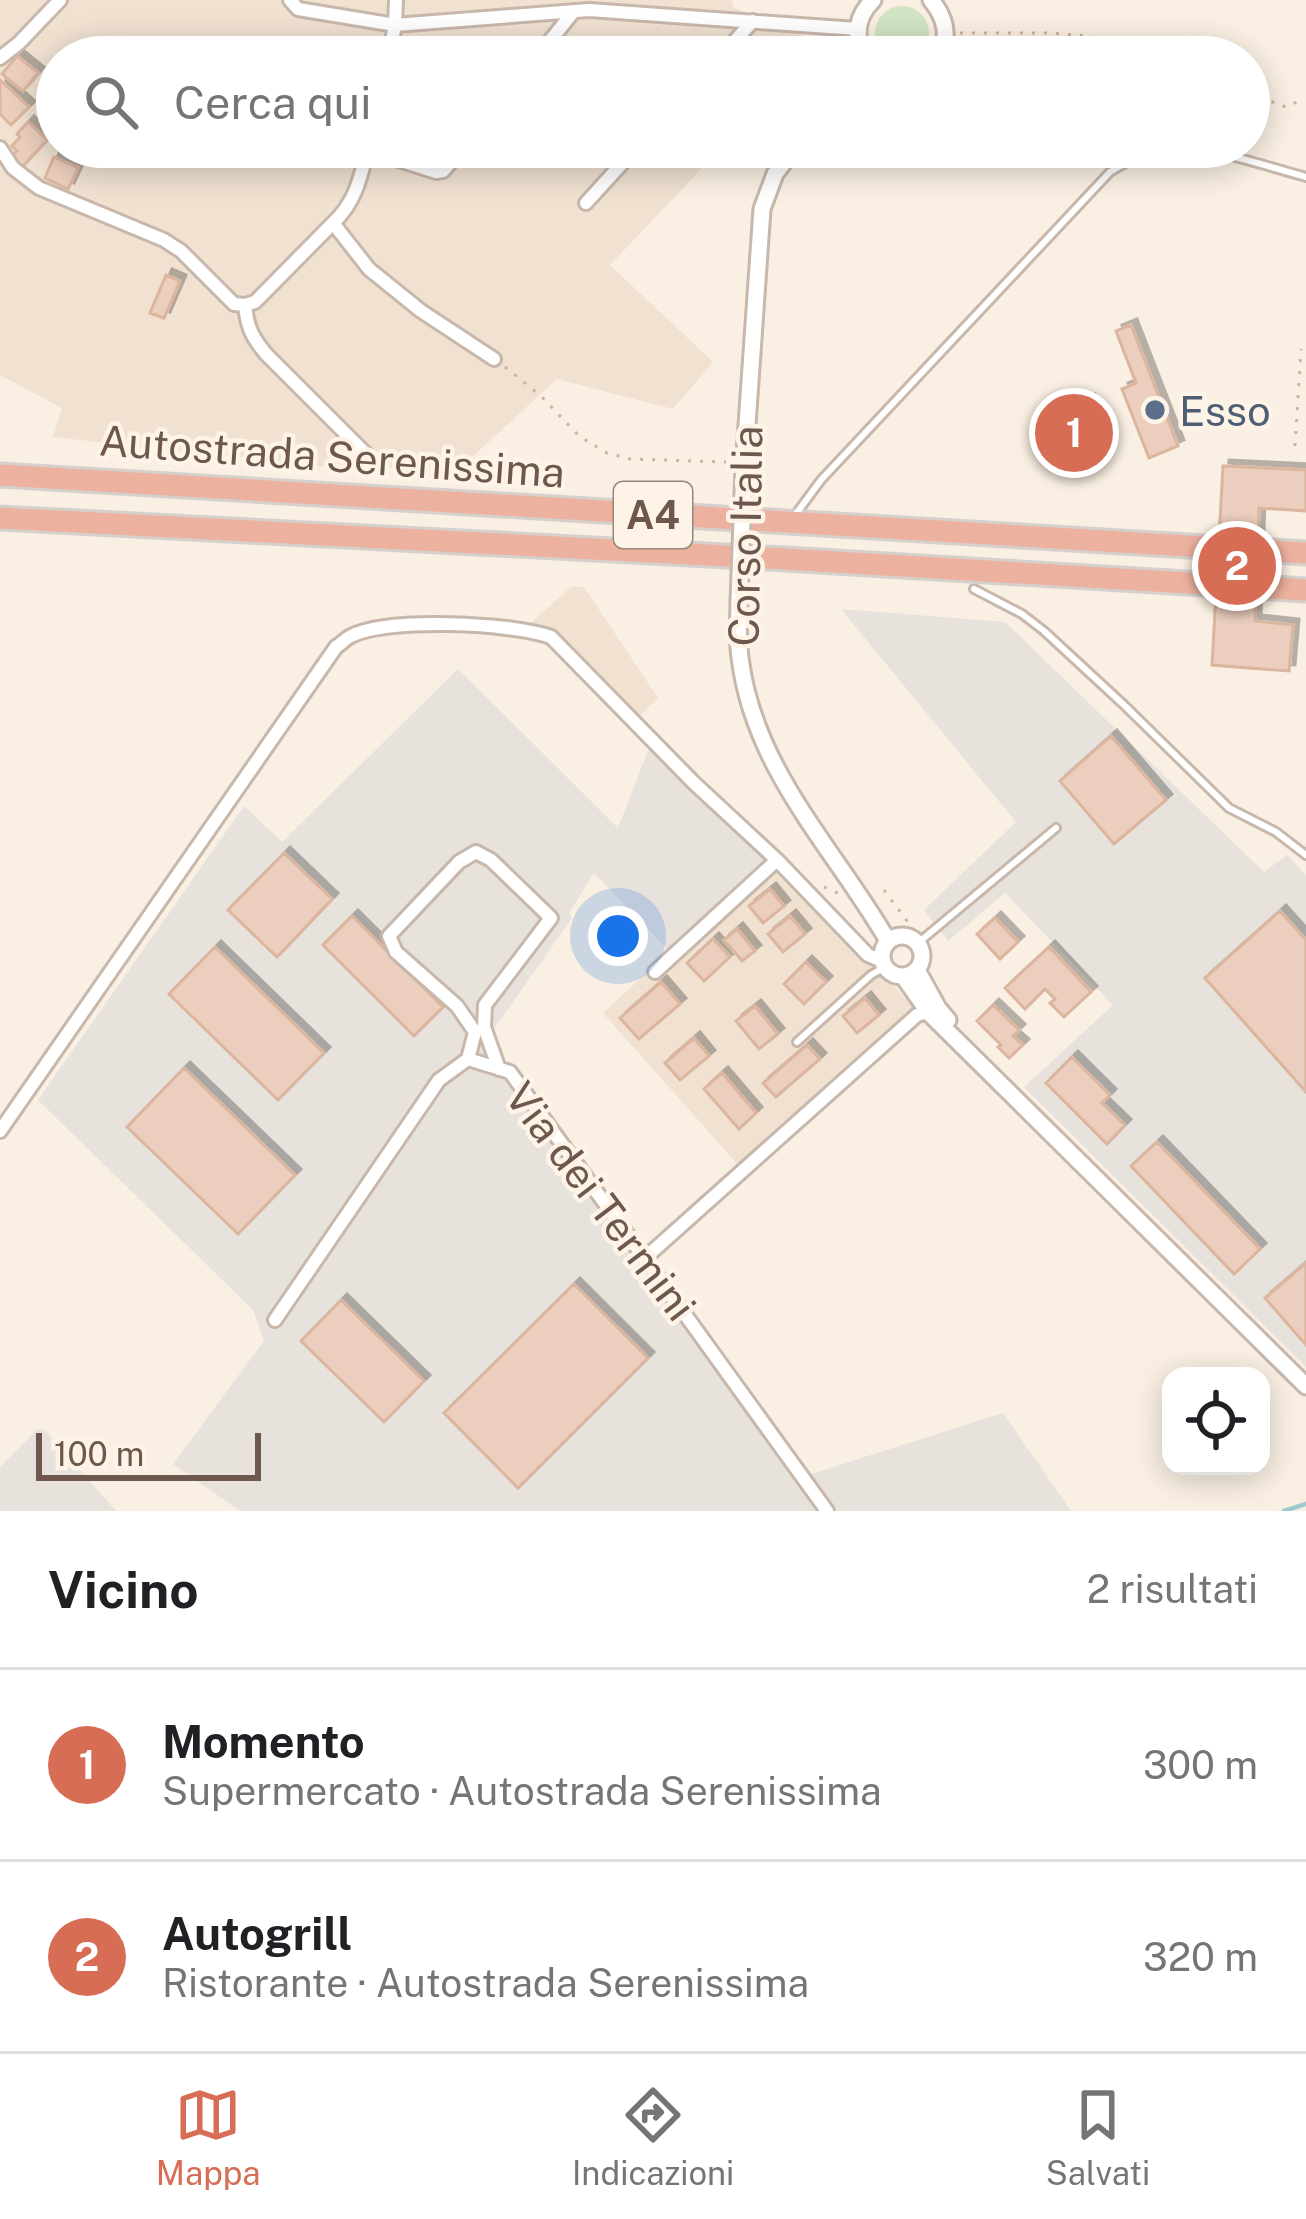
<!DOCTYPE html>
<html lang="it">
<meta charset="utf-8">
<style>
body{margin:0;font-family:"Public Sans",sans-serif;background:#f6f6f6;color:#202124}
.controls{position:absolute;right:36px;bottom:36px;display:grid;overflow:hidden;border-radius:24px;box-shadow:0 6px 30px #0003}
.controls button{width:108px;height:108px;display:grid;place-items:center;padding:0;border:0;border-bottom:3px solid #e0e0e0;background:#fff;color:#202124;font:60px sans-serif}
.scale{position:absolute;left:36px;bottom:30px;width:225px;box-sizing:border-box;padding-left:12px;border:6px solid #6e574c;border-top:0;font-size:33px;line-height:42px;white-space:nowrap;color:#6e574c;-webkit-text-stroke:9px #fdf4e7;paint-order:stroke}
.you{position:absolute;left:618px;top:936px;width:42px;height:42px;margin:-30px;border:9px solid #fff;border-radius:50%;background:#1a73e8;box-shadow:0 0 0 18px #1a73e833}
.badge{display:grid;place-items:center;width:78px;height:78px;border-radius:50%;background:#d66d54;color:#fff;font-size:39px;font-weight:700}
.pin{position:absolute;translate:-50% -50%;border:6px solid #fff;box-shadow:0 3px 12px #0006}
.list{margin:0;padding:0;list-style:none}
h2{display:flex;justify-content:space-between;align-items:center;height:156px;margin:0;padding:0 48px;font-size:51px}
h2 small{font-size:39px;font-weight:400;color:#757577}
.list li{display:grid;grid-template-columns:78px 1fr auto;gap:36px;align-items:center;box-sizing:border-box;height:192px;padding:0 48px;border-top:3px solid #e0e0e0}
.list b{display:block;font-size:45px;white-space:nowrap}
.list p{margin:0;font-size:39px;white-space:nowrap;color:#757577}
.list em{font-size:39px;font-style:normal;color:#757577}
.icon{flex:none;width:66px;height:66px;fill:none;stroke:currentColor;stroke-width:2;stroke-linecap:round;stroke-linejoin:round}
.map{position:relative;flex:none;width:1306px;height:1511px;overflow:hidden}
.search{position:absolute;background:#fff;box-shadow:0 6px 30px #0003;left:36px;right:36px;top:36px;height:132px;display:flex;align-items:center;gap:30px;box-sizing:border-box;padding:0 42px;border-radius:66px;color:#757577;font-size:45px}
.sheet{height:540px;background:#fff}
nav{display:flex;justify-content:space-around;align-items:center;box-sizing:border-box;height:168px;border-top:3px solid #e0e0e0;background:#fff;font-size:33px;color:#757577}
nav a{display:grid;justify-items:center;gap:6px}
nav .on{color:#d66d54}
.map>svg:first-child{display:block}
</style>
<div class="map">
<svg width="1306" height="1511" viewBox="0 0 1306 1511">
<defs>
<filter id="shadow"><feDropShadow dx="6" dy="-6" stdDeviation="0" flood-color="#0004"/></filter>
</defs>
<rect width="100%" height="100%" fill="#f9efe2"/>
<path fill="#f0e1d1" d="M0 0H732L733 7 821 43 807 57H57V147H722L610 265 713 362 673 409 557 379 459 469 327 467 53 437 62 408 0 375Z
M571 587H584L658 698 630 725 532 622Z
M769 860 917 1010 740 1167 603 1013Z"/>
<path fill="#e8e2dd" d="M841 609 1005 622 1264 872 1287 855 1306 875V1367L1024 1087 1113 1005 1005 893 948 941 924 910 1016 822Z
M458 669 618 828 649 748 769 860 670 952 594 873 569 913 572 918 494 1029 505 1077 642 1259 821 1511H240L173 1464 264 1341 253 1310 38 1100 244 806 282 842Z
M1003 1413 1071 1511H834L808 1475Z
M38 1429 45 1430 116 1511H0V1467Z"/>
<path fill="#d1e4c3" d="M875 33a27 27 0 1 1 54 0a27 27 0 1 1-54 0Z"/>
<g fill="none" stroke-linecap="round" stroke-linejoin="round">
<path stroke="#a1cad0" stroke-width="4.5" d="M1284 1511 1306 1504"/>
</g>
<path fill="#ebcebd" stroke="#dcb59f" stroke-width="3" filter="url(#shadow)" d="M17 56 38 73 23 91 2 74Z
M0 80 29 107 11 125 0 114Z
M28 122 47 140 22 167 11 156 17 151 12 146 20 137 17 134Z
M54 157 78 168 68 189 45 178Z
M166 275 180 281 164 318 150 313Z
M1131 325 1178 446 1149 458 1122 389 1136 383 1116 331Z
M1089 400 1106 445 1058 462 1041 418Z
M1223 466 1306 470V511L1259 508 1255 621 1293 625 1289 671 1212 665Z
M1111 736 1166 800 1114 844 1060 781Z
M284 853 332 899 277 957 228 910Z
M770 889 784 906 763 923 749 906Z
M1280 911 1306 940V1092L1205 978Z
M352 916 443 1007 414 1036 323 945Z
M790 916 805 934 783 952 768 934Z
M995 918 1018 942 1000 959 977 934Z
M737 929 755 951 742 961 724 940Z
M713 939 730 957 704 981 687 963Z
M215 947 324 1053 278 1100 169 994Z
M1049 947 1091 992 1064 1017 1050 1003 1055 999 1045 989 1025 1009 1005 988Z
M806 962 826 982 804 1004 784 984Z
M661 982 680 1004 639 1039 620 1018Z
M865 998 879 1015 857 1033 843 1016Z
M993 1005 1019 1030 1013 1036 1023 1045 1009 1058 998 1047 1001 1045 977 1021Z
M755 1006 778 1034 759 1049 736 1021Z
M694 1038 709 1056 680 1080 665 1063Z
M807 1045 820 1059 776 1097 763 1083Z
M1072 1057 1110 1095 1102 1103 1125 1125 1107 1144 1046 1083Z
M184 1068 295 1175 238 1234 127 1127Z
M722 1073 756 1113 739 1129 704 1089Z
M1157 1142 1260 1249 1234 1274 1131 1166Z
M1306 1263V1345L1265 1298Z
M574 1284 648 1358 518 1488 444 1413Z
M341 1300 424 1381 384 1422 301 1341Z"/>
<g fill="none" stroke-linecap="round" stroke-linejoin="round">
<g stroke="#c8b7ab" stroke-width="12">
<path id="service" d="M793 518 821 480 1110 172C1129 160 1151 149 1173 148 1206 145 1272 168 1306 177
M974 589 1022 614 1044 631 1124 705 1229 808 1276 832 1306 855
M918 943 1056 828
M797 1042 871 975 885 967"/>
</g>
<g stroke="#c8b7ab" stroke-width="18">
<path id="minor" d="M290 0 298 9 395 25 589 10 857 29
M389 57 395 25 396 0
M537 57 574 11
M720 57 753 21
M0 58 19 43 60 0
M368 147C361 176 356 202 333 223L369 269 421 311 494 359
M0 148 13 168 39 188 164 240 181 251 234 304 245 305 255 302 333 223
M367 150 436 172 443 171 464 147
M586 203 637 147
M245 305C247 327 252 337 266 354L377 465
M655 972 777 860
M468 1059 475 1032 457 1006 396 952 389 936 459 862 476 852 491 860 551 918 485 1005 484 1027 499 1069
M0 1131 336 647C341 644 345 639 351 636 388 617 512 623 551 637L694 783 777 860 868 955 882 961
M645 1258 917 1015 935 1010
M275 1320 439 1080 468 1059 510 1072 827 1511"/>
</g>
<g stroke="#c8b7ab" stroke-width="21">
<path id="tertiary" d="M931 0C946 18 950 36 939 57
M864 57C854 36 856 17 873 0
M744 468 762 209 775 174 795 147
M739 601C739 619 737 639 740 657 753 769 834 848 888 941
M882 956a20 20 0 1 1 40 0a20 20 0 1 1-40 0Z
M917 970 938 1008 948 1020
M903 976 929 1013 1306 1386"/>
</g>
<g stroke="#d6d0cd" stroke-width="27">
<path id="motorway" d="M0 475 1306 553
M0 518 785 559 1306 590"/>
</g>
<path stroke="#cfb2a1" stroke-width="3" stroke-dasharray="3 9" stroke-linecap="butt" d="M960 33H1050L1089 36 1156 57
M839 41 840 57
M1249 93 1286 107 1297 102
M505 367 541 396 579 436 607 453 630 459 726 462
M1295 446 1301 349
M824 887 842 895
M884 890 916 933"/>
<use href="#service" stroke="#fff" stroke-width="6"/>
<use href="#minor" stroke="#fff" stroke-width="12"/>
<use href="#tertiary" stroke="#fff" stroke-width="15"/>
<use href="#motorway" stroke="#edb19f" stroke-width="21"/>
<g stroke="#c8b7ab" stroke-width="21" stroke-linecap="butt">
<path id="tertiary-bridge" d="M739 601 744 468"/>
</g>
<use href="#tertiary-bridge" stroke="#fff" stroke-width="15"/>
</g>
<circle fill="#5c6f8a" stroke="#fdf4e7" stroke-width="4.5" cx="1155" cy="410" r="12"/>
<g text-anchor="middle" dominant-baseline="central" stroke-width="9" stroke-linejoin="round" paint-order="stroke">
<rect fill="#fdf4e7" stroke="#99867a" stroke-width="3" x="614" y="482" width="78" height="66" rx="9"/>
<g font-size="39" font-weight="bold" fill="#6e574c">
<text x="653" y="515">A4</text>
</g>
<g font-size="42" fill="#4e5e75" stroke="#fdf4e7" text-anchor="start">
<text x="1179" y="410">Esso</text>
</g>
<g font-size="42" fill="#6e574c" stroke="#fdf4e7">
<text transform="translate(332 456) rotate(4)">Autostrada Serenissima</text>
<text transform="translate(745 536) rotate(-89)">Corso Italia</text>
<text transform="translate(601 1201) rotate(53)">Via dei Termini</text>
</g>
</g>
</svg>
<div class="controls">
<button><svg class="icon" aria-label="locate" viewBox="0 0 24 24"><circle cx="12" cy="12" r="6"/><path d="M12 2v4M12 18v4M2 12h4M18 12h4"/></svg></button>
</div>
<div class="scale">100 m</div>
<div class="you"></div>
<div class="pin badge" style="left:1074px;top:433px">1</div>
<div class="pin badge" style="left:1237px;top:566px">2</div>
<div class="search"><svg class="icon" aria-label="search" viewBox="0 0 24 24"><circle cx="10" cy="10" r="6"/><path d="M15 15l6 6"/></svg>Cerca qui</div>
</div>
<section class="sheet">
<h2>Vicino<small>2 risultati</small></h2>
<ul class="list">
<li><span class="badge">1</span><div><b>Momento</b><p>Supermercato · Autostrada Serenissima</p></div><em>300 m</em></li>
<li><span class="badge">2</span><div><b>Autogrill</b><p>Ristorante · Autostrada Serenissima</p></div><em>320 m</em></li>
</ul>
</section>
<nav>
<a class="on"><svg class="icon" aria-label="map" viewBox="0 0 24 24"><path d="M3 6l6-2 6 2 6-2v14l-6 2-6-2-6 2zM9 4v14M15 6v14"/></svg>Mappa</a>
<a><svg class="icon" aria-label="directions" viewBox="0 0 24 24"><path d="M12 3l9 9-9 9-9-9zM9 14v-3h6M13 9l2 2-2 2"/></svg>Indicazioni</a>
<a><svg class="icon" aria-label="saved" viewBox="0 0 24 24"><path d="M7 4h10v16l-5-4-5 4z"/></svg>Salvati</a>
</nav>
